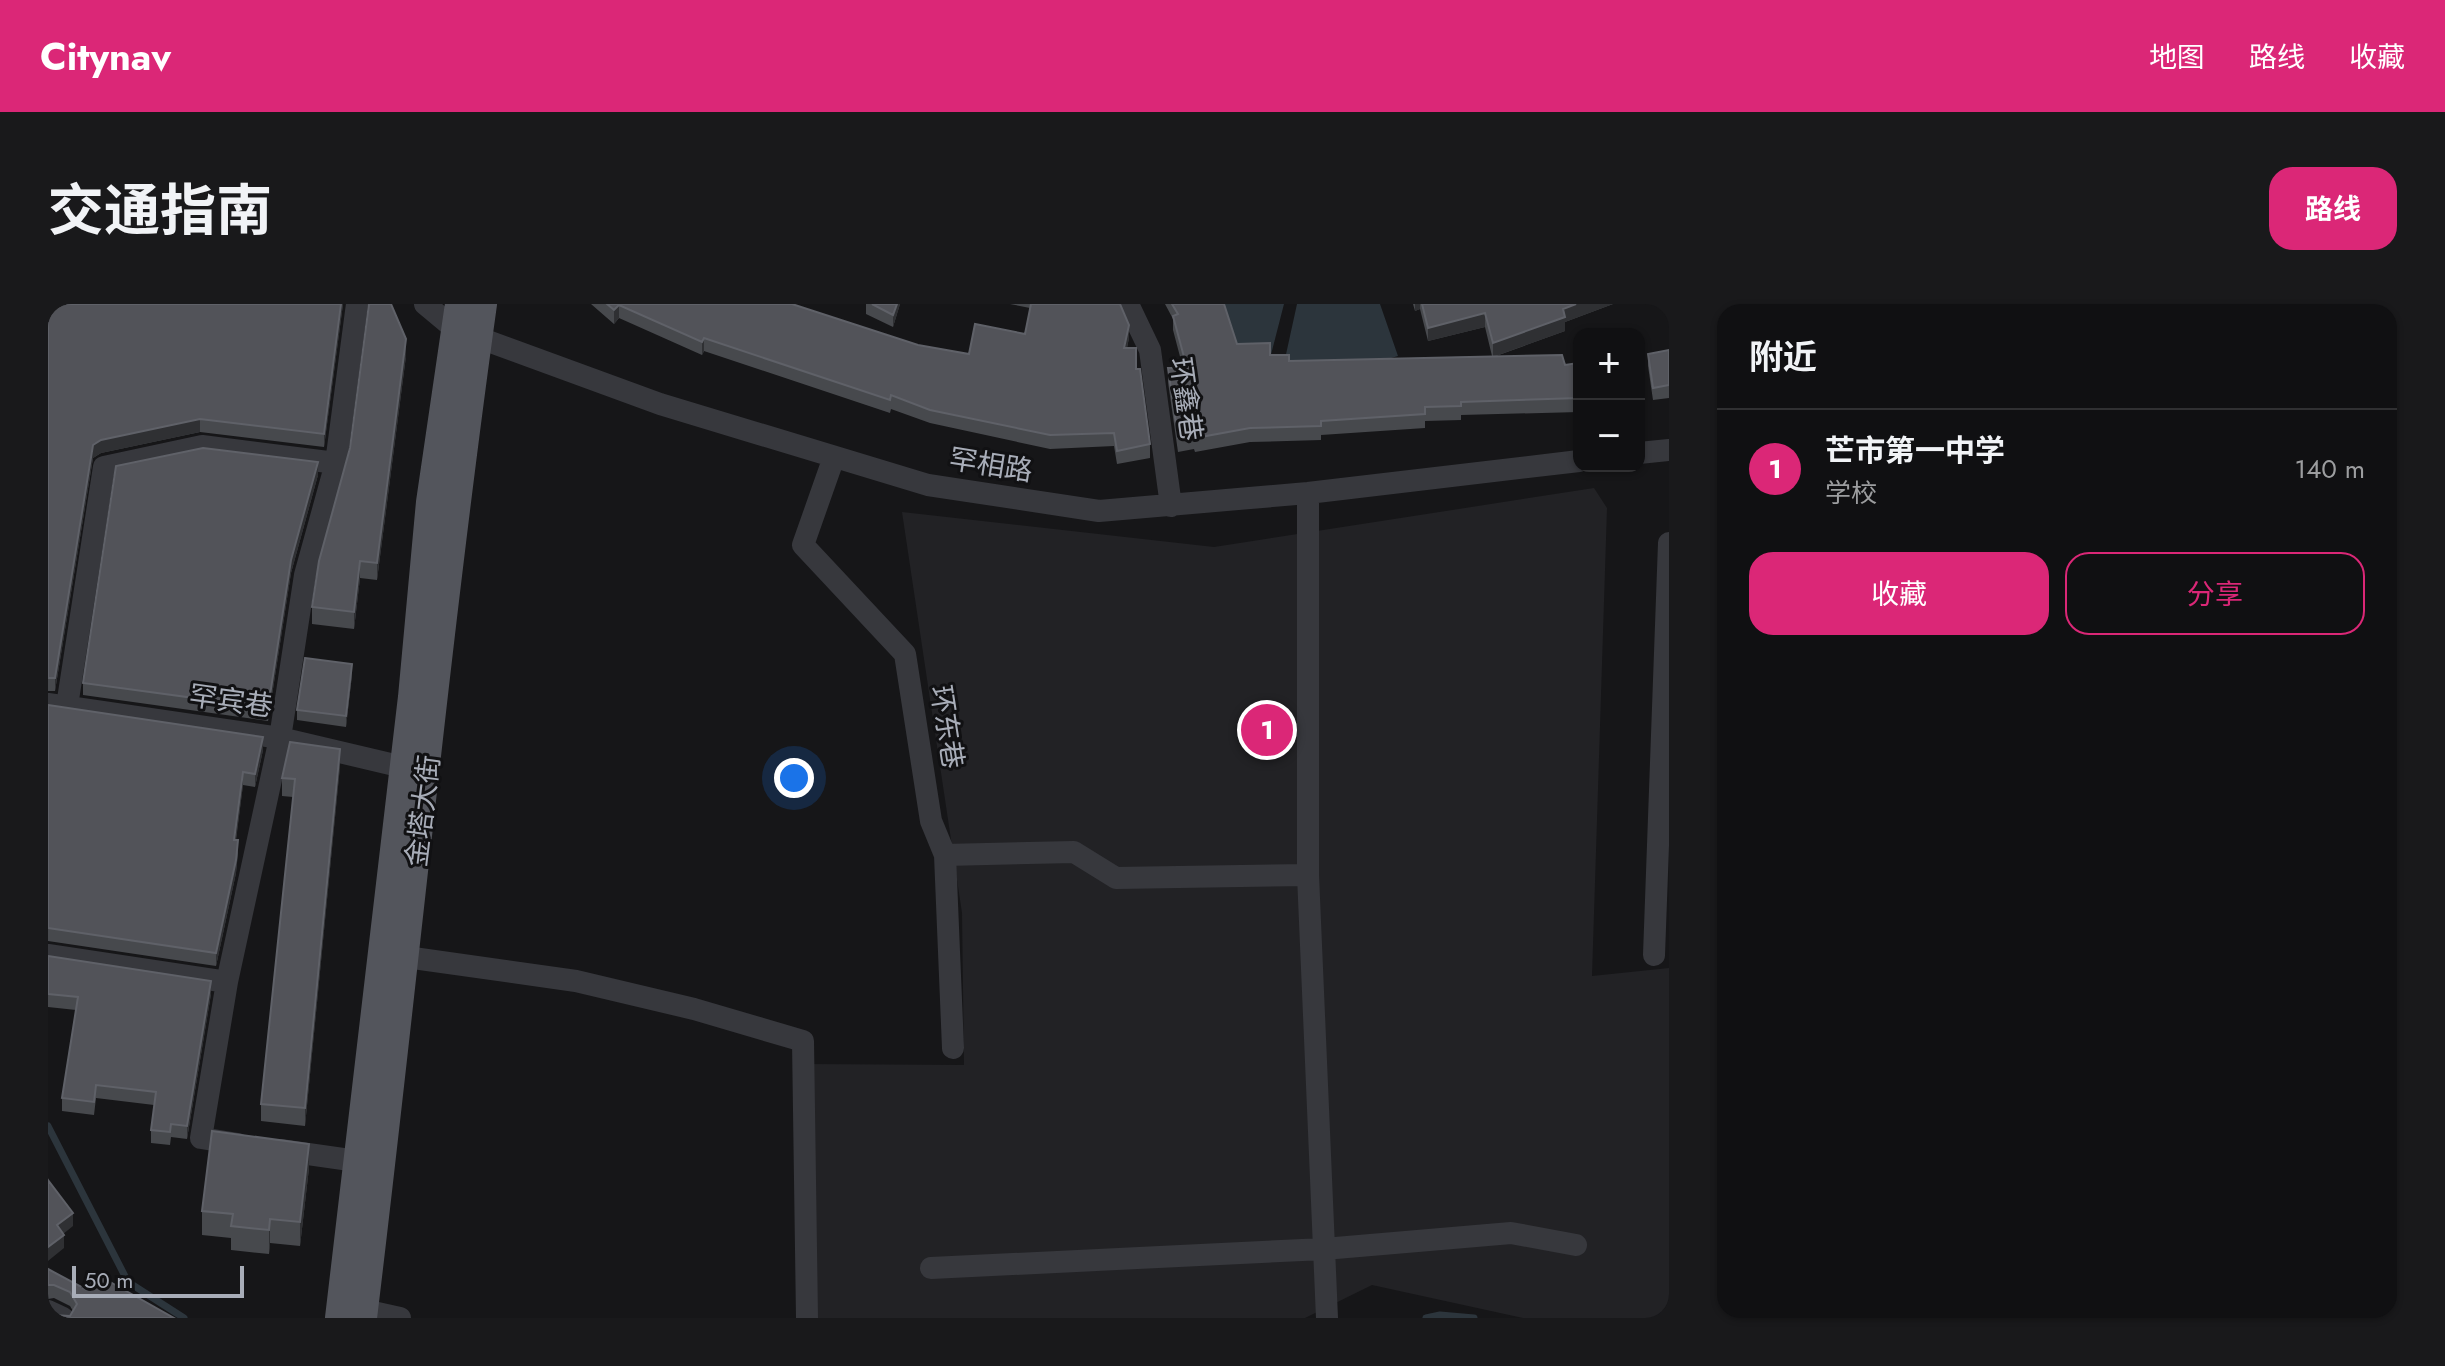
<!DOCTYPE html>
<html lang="zh">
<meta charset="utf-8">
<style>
body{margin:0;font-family:Jost,"Noto Sans SC",sans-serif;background:#19191b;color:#f1f3f6}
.controls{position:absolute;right:24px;top:24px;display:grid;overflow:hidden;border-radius:16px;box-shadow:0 2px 6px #0004}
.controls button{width:72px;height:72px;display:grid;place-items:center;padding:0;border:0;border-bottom:2px solid #303032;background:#101012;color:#f1f3f6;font:40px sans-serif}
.scale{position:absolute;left:24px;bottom:20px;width:172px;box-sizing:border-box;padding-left:8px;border:4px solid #a8adb8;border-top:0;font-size:22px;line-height:28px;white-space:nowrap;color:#a8adb8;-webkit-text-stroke:6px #111113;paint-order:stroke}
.you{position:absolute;left:746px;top:474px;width:28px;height:28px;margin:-20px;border:6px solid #fff;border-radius:50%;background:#1a73e8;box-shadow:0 0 0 12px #1a73e833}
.badge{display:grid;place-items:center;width:52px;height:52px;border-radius:50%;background:#db2777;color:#fff;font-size:26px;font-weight:700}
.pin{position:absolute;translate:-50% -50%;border:4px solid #fff;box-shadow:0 2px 8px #0006}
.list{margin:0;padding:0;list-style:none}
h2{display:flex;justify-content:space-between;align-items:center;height:104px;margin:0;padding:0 32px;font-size:34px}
h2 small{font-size:26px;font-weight:400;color:#9c9d9f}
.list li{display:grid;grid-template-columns:52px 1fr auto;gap:24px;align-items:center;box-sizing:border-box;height:120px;padding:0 32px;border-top:2px solid #303032}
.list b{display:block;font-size:30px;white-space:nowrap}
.list p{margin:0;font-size:26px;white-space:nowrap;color:#9c9d9f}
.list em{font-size:26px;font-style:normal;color:#9c9d9f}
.actions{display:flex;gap:16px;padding:24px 32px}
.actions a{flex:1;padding:18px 0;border:2px solid #db2777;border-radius:24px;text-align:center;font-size:28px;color:#db2777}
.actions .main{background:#db2777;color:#fff}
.map{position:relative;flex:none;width:1621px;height:1014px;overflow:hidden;border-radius:24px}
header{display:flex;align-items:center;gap:48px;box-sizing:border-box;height:112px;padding:0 40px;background:#db2777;color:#fff}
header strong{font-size:38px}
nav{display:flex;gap:44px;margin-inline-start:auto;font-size:28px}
.intro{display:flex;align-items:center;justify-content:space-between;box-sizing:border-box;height:192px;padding:0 48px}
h1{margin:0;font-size:56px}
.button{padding:20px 36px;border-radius:24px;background:#db2777;color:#fff;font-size:28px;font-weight:700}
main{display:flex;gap:48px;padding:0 48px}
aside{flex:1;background:#101012;border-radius:24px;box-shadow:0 2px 6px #0004}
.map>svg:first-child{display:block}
</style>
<header>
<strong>Citynav</strong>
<nav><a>地图</a><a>路线</a><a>收藏</a></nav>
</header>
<div class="intro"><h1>交通指南</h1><a class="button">路线</a></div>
<main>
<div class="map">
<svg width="1621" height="1014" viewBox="0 0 1621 1014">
<rect width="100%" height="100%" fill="#161618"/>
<path fill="#222225" d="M1546 184 1559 204 1544 672 1621 664V1014H1475L1324 981 1257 1014H768L754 760 916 761 914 609 854 208 1166 243Z"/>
<path fill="#2c353c" d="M1155 0H1236L1218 70 1182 64Z
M1249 0H1332L1350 52 1255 80 1235 64Z"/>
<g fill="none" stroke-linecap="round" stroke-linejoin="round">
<path stroke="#2c353c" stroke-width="7" d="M0 822 80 978 136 1014
M1378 1014 1392 1011 1426 1014"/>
<path stroke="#37383d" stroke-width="22" d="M377 0 407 25 612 100 880 181 1051 207 1260 189 1531 157
M1080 0 1102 46 1123 202
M1591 149 1621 146
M786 153 755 241 857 350 883 517 897 551 905 744
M1260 189V571L1279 1014
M0 400 232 434 355 463
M19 402 56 163 154 142 288 159
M897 551 1026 548 1068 574 1260 571
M0 651 179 678
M1606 651 1621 239
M358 653 528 677 646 705 755 737 759 1014
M190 840 153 834 179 678 232 434 257 271 288 159 309 0
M232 846 309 857
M883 964 1276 945 1463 929 1528 941
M316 1006 352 1014
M0 1007 15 1014"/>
<path stroke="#53555c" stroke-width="28" d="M291 1014 364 393 382 198 411 0
M315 1014C356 676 388 337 435 0"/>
</g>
<path fill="#47494d" d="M0 0H295L276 143 152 128 53 149 45 154 7 387H0Z
M543 0H744L870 41 921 50 977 30 982 4 962 0H1072L1081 34 1079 44 1088 65 1102 140V154L1069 160 1066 142 1002 145 882 119 843 105 842 109 656 47 654 51 571 14 566 20Z
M818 0H852L845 23 818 10Z
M1117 0H1176L1189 40 1241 57 1444 52 1437 23 1380 37 1372 5 1367 7 1365 0H1565L1517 18V27L1448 52 1517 61 1531 59V108L1413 111V116L1377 117V124L1273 131V136L1202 138 1147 148 1146 145 1130 148 1120 78V64H1135L1125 26V15Z
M1621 46V94L1605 96 1600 62V50Z
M358 52 329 276 312 274 306 325 264 320V303Z
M270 171 243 269 220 417 35 391V379Z
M304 371 298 423 249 416V406Z
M0 401 215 446 207 483 195 481 188 536 190 549 188 569 168 662 0 637Z
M292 462 257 822 213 817V800L245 493 234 492V474Z
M0 652 163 690 139 835 123 833 122 841 103 839V826L106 801 48 794 46 811 14 807V794L28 706 0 703Z
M261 864 252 942 222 939 221 950 183 946V934L154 931V907Z
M0 965 39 986 22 1012 25 1007 22 1002 6 994 0 995Z"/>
<path fill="#2f3033" d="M293 0H295L276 143V130Z
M849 0H852L845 23V11Z
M1367 0H1372V5L1367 7Z
M1528 0H1565L1517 18V27L1445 53V39L1515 5Z
M571 1V14L566 20V6Z
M1437 9V23L1380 37V24Z
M1081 21V34L1076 57V44Z
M656 34V47L654 51V38Z
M358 35V52L329 276V259Z
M152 115V128L53 149 45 154 7 387V374L45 141 53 136Z
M270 158V171L243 269 220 417V404L243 256Z
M312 257V274L306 325V308Z
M304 360V371L298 423V412Z
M215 433V446L207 483V470Z
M292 445V462L257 822V804Z
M195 468V481L186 549V536Z
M190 536 188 569 168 662V649Z
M163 677V690L139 835V822Z
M261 840V864L252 942V918Z
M25 909V922L9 935V921Z
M222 915V939L221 950V926Z
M16 931V944L0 957V943Z"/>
<path fill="#525359" stroke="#5f6168" stroke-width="2" d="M0 0H293L276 130 152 115 53 136 45 141 7 374H0Z
M321 0H343L358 35 329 259 312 257 306 308 264 303 271 257 302 144Z
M559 0H744L870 41 921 50 927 20 977 30 983 0H1072L1081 21 1076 44H1088V65H1092L1102 140 1069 147 1066 129 1002 131 882 106 843 91 842 96 656 34 654 38 571 1 566 6Z
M824 0H849L845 11Z
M1124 0H1176L1189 40 1222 39V51H1241V57L1514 51 1517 61 1531 59V94L1413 98V102L1377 103V110L1273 117V122L1202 124 1147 134 1146 131 1130 134 1120 64H1139L1125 12 1130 10Z
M1374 0H1528L1515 5 1517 13 1445 39 1437 9 1380 24Z
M1621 46V81L1605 84 1600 50Z
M155 144 270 158 243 256 220 404 35 379 68 162Z
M257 354 304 360 298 412 249 406Z
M0 401 215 433 207 470 195 468 186 536H190L188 556 168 649 0 624Z
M242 438 292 445 257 804 213 800 247 475 234 474Z
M0 652 163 677 139 822 123 820 122 828 103 826 108 788 48 781 46 798 14 794 30 693 0 690Z
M164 827 261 840 252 918 222 915 221 926 183 922 185 910 154 907Z
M0 876 25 909 9 921 16 931 0 943Z
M0 965 39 986 48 970 126 1014H3L4 1011 22 1012 29 1000 22 988 6 981H0Z"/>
<g text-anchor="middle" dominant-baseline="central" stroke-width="6" stroke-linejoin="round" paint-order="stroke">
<g font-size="28" fill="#a8adb8" stroke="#111113">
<text transform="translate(1138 95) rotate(82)">环鑫巷</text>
<text transform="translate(943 161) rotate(9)">罕相路</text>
<text transform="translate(183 397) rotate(8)">罕宾巷</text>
<text transform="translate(899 423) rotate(81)">环东巷</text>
<text transform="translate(375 507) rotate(-83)">金塔大街</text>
</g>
</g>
</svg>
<div class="controls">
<button>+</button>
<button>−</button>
</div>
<div class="scale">50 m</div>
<div class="you"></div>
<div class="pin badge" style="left:1219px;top:426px">1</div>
</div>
<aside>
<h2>附近<small></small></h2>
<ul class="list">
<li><span class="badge">1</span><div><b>芒市第一中学</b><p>学校</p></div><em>140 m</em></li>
</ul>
<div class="actions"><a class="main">收藏</a><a>分享</a></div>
</aside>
</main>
